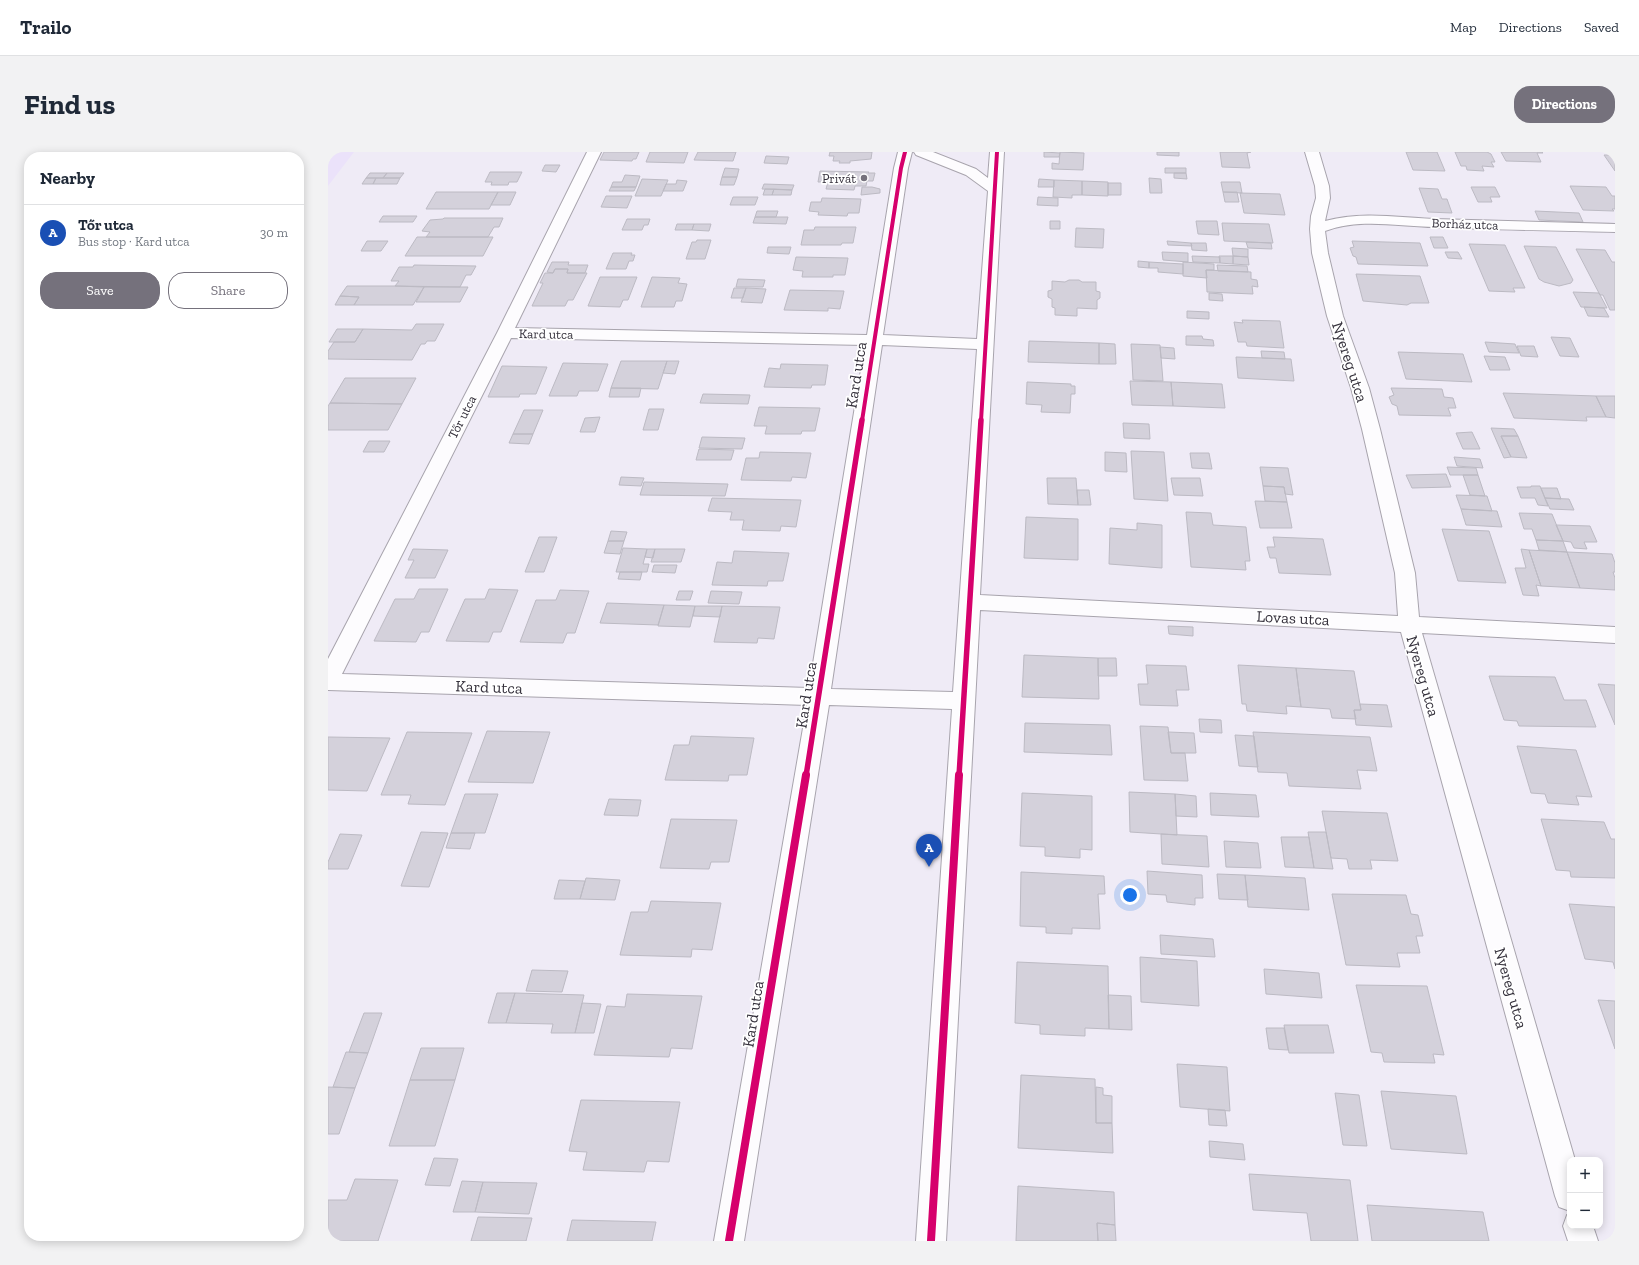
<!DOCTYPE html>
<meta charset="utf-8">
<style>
body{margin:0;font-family:"Zilla Slab",serif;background:#f2f2f3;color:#1f2937}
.controls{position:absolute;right:12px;bottom:12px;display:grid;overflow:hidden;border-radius:8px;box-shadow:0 2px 10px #0003}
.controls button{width:36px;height:36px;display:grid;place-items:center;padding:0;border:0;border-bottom:1px solid #e0e1e3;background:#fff;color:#1f2937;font:20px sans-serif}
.you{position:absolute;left:802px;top:743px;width:14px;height:14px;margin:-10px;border:3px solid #fff;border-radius:50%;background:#1a73e8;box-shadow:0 0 0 6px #1a73e833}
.badge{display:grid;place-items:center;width:26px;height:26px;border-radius:50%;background:#75717c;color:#fff;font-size:13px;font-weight:700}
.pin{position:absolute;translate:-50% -33px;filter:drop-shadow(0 1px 2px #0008)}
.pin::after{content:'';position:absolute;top:21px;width:14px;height:12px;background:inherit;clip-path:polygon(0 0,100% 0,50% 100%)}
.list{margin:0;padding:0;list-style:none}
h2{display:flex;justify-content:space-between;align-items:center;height:52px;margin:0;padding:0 16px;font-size:17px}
h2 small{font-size:13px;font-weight:400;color:#747a83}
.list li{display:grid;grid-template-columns:26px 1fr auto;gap:12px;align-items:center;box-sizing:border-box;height:56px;padding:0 16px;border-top:1px solid #e0e1e3}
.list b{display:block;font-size:15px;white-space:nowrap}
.list p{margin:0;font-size:13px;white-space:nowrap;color:#747a83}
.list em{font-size:13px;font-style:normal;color:#747a83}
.actions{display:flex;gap:8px;padding:12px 16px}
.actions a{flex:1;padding:9px 0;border:1px solid #75717c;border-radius:16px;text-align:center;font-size:14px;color:#75717c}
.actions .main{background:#75717c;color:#fff}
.map{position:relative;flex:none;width:1287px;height:1089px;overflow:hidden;border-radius:16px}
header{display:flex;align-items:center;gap:24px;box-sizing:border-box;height:56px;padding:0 20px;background:#fff;border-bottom:1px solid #e0e1e3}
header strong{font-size:19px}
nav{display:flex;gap:22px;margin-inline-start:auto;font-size:14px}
.intro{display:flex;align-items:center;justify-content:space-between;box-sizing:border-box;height:96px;padding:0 24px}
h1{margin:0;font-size:28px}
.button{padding:10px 18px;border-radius:16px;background:#75717c;color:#fff;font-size:14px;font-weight:700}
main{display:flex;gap:24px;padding:0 24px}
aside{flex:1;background:#fff;border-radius:16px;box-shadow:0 2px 10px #0003}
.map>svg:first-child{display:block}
</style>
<header>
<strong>Trailo</strong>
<nav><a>Map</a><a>Directions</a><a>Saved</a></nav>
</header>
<div class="intro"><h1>Find us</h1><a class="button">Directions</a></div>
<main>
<aside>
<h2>Nearby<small></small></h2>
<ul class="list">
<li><span class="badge" style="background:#1a4fb4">A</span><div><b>Tőr utca</b><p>Bus stop · Kard utca</p></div><em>30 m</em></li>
</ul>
<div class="actions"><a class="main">Save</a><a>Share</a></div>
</aside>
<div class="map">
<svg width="1287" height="1089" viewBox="0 0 1287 1089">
<rect width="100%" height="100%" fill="#efebf6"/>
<path fill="#ebe2fa" d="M0 0H26L0 34Z"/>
<path fill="#d4d1db" stroke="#bcbac3" d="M276 0H311L308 7H305L304 9 272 8Z
M322 0H360L356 11 318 10Z
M370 0H408L405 9 366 8Z
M502 0H544L543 7 522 9V11H511L512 9H505L506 4H501Z
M716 0 732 1 731 5H716Z
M732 0 756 1 755 18 724 17V11L731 12Z
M829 0H851V4L829 3Z
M892 0H923L919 1 922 16 894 15Z
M1078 0H1109L1117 19 1085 18Z
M1127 0H1159L1163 2 1167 10H1163L1166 15 1154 14 1156 19 1139 18 1138 14H1133Z
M1173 0H1214L1215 1H1209L1213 10 1178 9Z
M1276 3H1286L1287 19Z
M438 4 461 5 459 12 436 11Z
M217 13H232L228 20 214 19Z
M397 16 411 17 409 25H394Z
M837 16H858V21H837Z
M492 19 541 20 540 21H547L545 29H539L538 34H527L526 38 498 37 500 30H490Z
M162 20H194L189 30H181L180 33H163L164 30H157Z
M42 21H59L55 26H38Z
M59 21H76L72 26H55Z
M846 21H858L859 27 846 26Z
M297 23 312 24 308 35H283L285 30H294Z
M394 25H409L406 33H392Z
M38 26H48L45 32H34Z
M48 26H72L69 32H45Z
M821 26 833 27 834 41H822Z
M314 27 340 28 333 44H307Z
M711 27 726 28V35H710Z
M349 28 359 29 355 39H335L338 32H348Z
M726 28 754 29V43H744V46L725 45Z
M754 29 780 30V44L754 43Z
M893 30H912L914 41 895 40Z
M780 31H793V43H780Z
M436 32 466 33 464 38 434 37Z
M1242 34 1278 35 1284 44H1287V57H1284L1286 59 1255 58Z
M283 35H308L306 39H281Z
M534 35H544L552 37V41L533 43Z
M1143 35H1167L1172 45H1162L1164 50H1150Z
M1091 36 1110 37 1114 47H1119L1124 61 1100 60Z
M437 37H446L444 43H435Z
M446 37 464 38 463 43H444Z
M108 40H170L161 57H98Z
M170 40H188L182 53H163Z
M895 40H909L911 50H897Z
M912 41 952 42 957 63 916 61Z
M278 44H304L299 56 273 55Z
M405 45H430L427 53H402Z
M710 45 730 46V54L709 53Z
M494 46 533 47 531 61H520L519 64 490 63 491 60 481 59 483 50H493Z
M429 59H450L448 65H427Z
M1207 59 1251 61 1255 70 1211 68Z
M55 64H89L85 70H51Z
M427 65H460L458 72 425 71Z
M116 66H175L171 75H166L160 85H98L102 80 94 79 102 68 115 67Z
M299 67H322L320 73H316L314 78H294Z
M722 69H732V77H722Z
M868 69H889L891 83 870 82Z
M894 71 941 72 945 91 896 89Z
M349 72H366L364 78H347Z
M366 72H383L381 79 364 78Z
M487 75H528L525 91H514L513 93H473L476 78H486Z
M748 76 776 77 775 96 747 95Z
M89 85H165L155 104H77Z
M1102 85H1115L1120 96H1106Z
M369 88H383L377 107H358L364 90H368Z
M39 89H60L53 99H33Z
M839 89 863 91 864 94 840 93Z
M1024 89 1092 91 1100 114 1030 112 1028 105 1025 104 1022 96 1026 95Z
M918 90 943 91 944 97 920 96Z
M863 91H878L879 99 864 98Z
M1141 92 1177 93 1197 136H1185L1187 140 1161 139Z
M1196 94 1228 95 1245 128 1243 131 1231 134 1216 130 1211 127Z
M440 95H463L461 102 439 101Z
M904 96 920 97V105L905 104Z
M1248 97 1277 98 1284 110H1287V158H1282L1275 143H1272Z
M834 100 860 101V110L835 108Z
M1117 100H1130L1134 107 1120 106Z
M285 101H304L303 103H307L305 109H301L298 117H278Z
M864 104 892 105V111L865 110Z
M891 104H905V112L892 111Z
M905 104 920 105 921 113 905 112Z
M468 105 520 106 517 123H505V125H474L475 119 465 118Z
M810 109 821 110V116L810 115Z
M224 110H241L240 113H260L257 121H239L240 117H227L225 121 219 120Z
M821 110 855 112V122L830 120V116H821Z
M855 110 886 112V118H878L879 126 855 124Z
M86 113 148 114 143 123H138L132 135 67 134 71 129H63L71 115H85Z
M889 113 919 114 920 120 890 119Z
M227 117H240L239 121H259L245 148H240L237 154H204L215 131H212L217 121H225Z
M878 118 923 120V127L929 128 930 135 924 134 925 142 879 140Z
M1028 122 1092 124 1101 151H1083L1079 153 1035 149Z
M272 125H309L300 148H295L292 155 260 154Z
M324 125 352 126 350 131 359 132 354 149H348L346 155H313Z
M410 127 437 128 435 135H408Z
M741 128H751L754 130H768V139L772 140V146L769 148V157L749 156V164L727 163V156L724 155V147L720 145V139L724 138V129L737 130Z
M19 134H67L96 135 85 153H26L31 145 12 144Z
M96 135H140L132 150H88Z
M406 136H418L415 146H403Z
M418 136 438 137 434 151 413 150Z
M462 138 516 139 512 157 500 156V159L456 158Z
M1245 140 1271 141 1279 156 1253 155Z
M881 141 894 142 895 149 881 148Z
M12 144 31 145 26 153H7Z
M1256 155 1276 156 1281 165 1260 164Z
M859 159 881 160V167L859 166Z
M914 168 952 169 956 196 919 194 918 190H910L906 170 915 171Z
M88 172H116L107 189H99L97 192H93L84 208 0 207V199L6 190H27L35 177 84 178Z
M9 177H35L27 190H1Z
M858 184H874L875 187 885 188 886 194 858 193Z
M1223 185 1242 186 1251 205 1232 204Z
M701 189 771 191V212L700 210Z
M1157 190 1187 192 1191 201 1161 200Z
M771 191 787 192 788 212H771Z
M803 192 832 193 835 229 805 228Z
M1189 194H1206L1210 205 1193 204Z
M832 195 846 196 847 207 833 206Z
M933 199 956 200 957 207 934 206Z
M1070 200 1135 202 1144 230 1078 227Z
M1156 204 1177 205 1182 218H1162Z
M908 205 963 207 966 229 910 226Z
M293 209H339L330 237 283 236Z
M339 209H351L347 222 335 221Z
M235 211 280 212 270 239H251L249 244H221Z
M453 212 500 213 497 233H484L483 236 436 235 441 216 452 217Z
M174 214 219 215 208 242H192L191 245H160Z
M17 226H88L74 252 2 251Z
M802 229 843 230 845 254 804 253Z
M699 230 743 232V234H747V242H743L742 261 713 260 714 253 698 252Z
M843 230 894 232 897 256 845 254Z
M283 236H313L311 245H281Z
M1063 236 1114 237 1116 245 1125 246 1128 256H1120L1123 264 1071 263 1069 254 1064 252 1061 245 1066 243Z
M1175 241 1268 244 1278 265H1258L1259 269 1186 266Z
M375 242 422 243 420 252 372 251Z
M1268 244H1287V266L1278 265Z
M2 251 74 252 60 278H0V254Z
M431 255 492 256 487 279H474L473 282H437L439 274H426Z
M321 257H336L330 278H315Z
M196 258H215L205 282H185Z
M272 265 267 280H252L257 266Z
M795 271 821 272 822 287 796 286Z
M1163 276 1186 277 1190 284H1173L1183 305 1176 306Z
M1144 280 1152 297H1135L1128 281Z
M185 282H205L201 292 181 291Z
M1173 284H1190L1199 306 1183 305Z
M374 285 417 286 414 297 371 296Z
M41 289H62L56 300H35Z
M371 297 406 298 403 308H368Z
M803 299 836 300 840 349 806 347Z
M432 300 483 301 478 326 464 325 463 329 413 328 418 306H431Z
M777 300 798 301 799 320 777 319Z
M862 301H881L884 317 864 316Z
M1126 305 1152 307 1155 316 1129 314Z
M932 315 960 316 965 343 957 342 956 335 935 334Z
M1119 315 1148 316 1150 323H1122Z
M1118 322 1123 335 1084 336 1078 323Z
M1135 323H1150L1157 344 1142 343Z
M293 325 316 326 313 334 291 333Z
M719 326H748L750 353 720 352Z
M843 326H872L875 344 846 343Z
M316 330 400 332 397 344 312 343Z
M935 334 956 335 959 350 937 349Z
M1203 334H1212L1220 354 1210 353 1207 346H1193L1189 335H1203Z
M1213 336H1229L1233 347 1217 346Z
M749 338H761L763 353H750Z
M1128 343 1159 344 1164 359 1133 357Z
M384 346 473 348 468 375 453 374 452 379 414 378 416 368H402L404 360 380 359Z
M1217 346 1241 347 1246 358 1222 357Z
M927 349 959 350 964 376H932Z
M1133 357 1169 359 1174 375 1138 373Z
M858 360 883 361 885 373 918 375 922 409H917L918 418 863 415Z
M1191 361 1224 362 1235 389 1208 388 1204 377H1196Z
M698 365 750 367V408L696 406Z
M809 371 834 373V416L781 412 782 376 809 378Z
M1228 373 1262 374 1269 390H1256L1259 397 1246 396 1243 390 1235 389Z
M1114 377 1161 379 1178 431 1130 429Z
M283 379 299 380 296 389H280Z
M211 385H229L216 420H197Z
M945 385 995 387 1003 423 951 421 948 406H942L939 395H947Z
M1208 388 1235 389 1239 400 1211 398Z
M280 389H296L292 402 276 401Z
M295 396 319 397 315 412H321L319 420H288Z
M85 397 120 398 107 426H77L86 408H80Z
M319 397H327L325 406 317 405Z
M327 397H357L353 410H323Z
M1193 397 1201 398 1213 434 1208 433 1211 444 1195 443 1187 416H1198Z
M1201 398 1239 400 1252 436 1213 434Z
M406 399 461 401 455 429H440L439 434 384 433 389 410 404 411Z
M1239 400 1284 402 1287 411V420H1285L1287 426V438L1252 436Z
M326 413H349L347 421 324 420Z
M292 420H314L312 428 290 427Z
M91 437H120L101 480H93L88 490 46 489 67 447H86Z
M161 437 190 438 173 480H165L161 490 118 489 137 447H157Z
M232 438 261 439 247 481H239L235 491 192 490 208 448H228Z
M351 439H365L362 448H348Z
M383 439 414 440 411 452 380 451Z
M279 451 336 453 330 473 272 471Z
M336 453 367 454 362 475 330 474Z
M367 454H394L392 465 365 464Z
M394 454 452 455 446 487 430 486 429 491 386 490Z
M840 474 865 475V484L841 482Z
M696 503 770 506 771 547 694 545Z
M770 506H788L789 524H770Z
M818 513 858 514 861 538H848L850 554 812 553 810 532H820Z
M910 513 968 516 973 555 958 554 959 562 919 559 918 552H914Z
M968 516 1026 519 1033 558H1026L1028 567 1004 566 1002 557 973 555Z
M1161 524 1227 525 1236 548H1258L1268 575 1191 574 1189 569 1176 568Z
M1270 532 1287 533V573Z
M1032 552 1059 553 1064 575 1028 573 1026 558H1033Z
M871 567 893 568 894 581 872 580Z
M697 571 782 573 784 603 696 600Z
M812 574 840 575 843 601H857L860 629 816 628Z
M159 579 222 580 205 631 140 630Z
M79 580 144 581 117 653 80 652 83 643H53Z
M840 580 866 581 868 601H843Z
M925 580 1042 585 1049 619 1029 618 1033 637 961 634 959 621 930 620Z
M907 583 926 584 930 615 911 614Z
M363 584 426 586 419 623H401L400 629 337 628 346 593H361Z
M0 585 62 586 39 639 0 638Z
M1189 594 1248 598 1264 645 1248 644 1251 653 1220 651 1217 642 1203 641Z
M801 640 847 642 849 683 802 680Z
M694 641 764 644V698L752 697V706L717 704V695L692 694Z
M882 641 928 643 931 665 883 663Z
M137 642H170L157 681H123Z
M847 642 868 644 869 665 848 664Z
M281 647 313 648 310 664 276 663Z
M994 659 1059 661 1070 709 1042 708 1044 717H1021L1019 707 1003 706Z
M343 667 409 668 401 710H383L381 717 332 716Z
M1213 667 1276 670 1283 687H1287V726L1243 725 1242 719 1228 718Z
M93 680 120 681 101 735 73 734Z
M980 680H998L1005 717 986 716Z
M123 681H147L142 697 118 696Z
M12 682 34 683 20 717H0V710Z
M833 682 879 684 881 715 834 712Z
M953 685H981L986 716 957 715Z
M896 689 930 691 933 716 898 715Z
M819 719 874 723 875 746H867V753L839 750 838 743 820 742Z
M693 720 776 724 777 742H770L772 777 744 776V782L718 781V775L692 774Z
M889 722 917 723 920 748 891 747Z
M917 723 977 726 981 758 920 755Z
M258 726 292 728 287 748 252 747Z
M231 728 257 729 252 747H226Z
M1004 742 1078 743 1083 762 1090 763 1095 784H1088L1092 801H1069L1072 815 1018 813Z
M323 749 393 751 384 798 364 797 363 805 292 803 303 760H320Z
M1241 752 1287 755V817L1285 810 1257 807Z
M832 783 885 787 887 805 833 802Z
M812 805 869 809 871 854 813 850Z
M689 810 780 814 781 877 757 876V884L712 882V873L687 871Z
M936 817 991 821 994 846 938 842Z
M204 818 240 819 234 840 198 839Z
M1028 833 1099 834 1116 903 1105 902 1107 911 1056 910 1054 901 1043 900Z
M169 841H187L178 871H160Z
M187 841 256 843 247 881H223L225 872 178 871Z
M299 842 374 844 364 897 343 896 341 905 266 903 279 854 297 855Z
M780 843 803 844 804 878 781 877Z
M1270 848 1287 849V897Z
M254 851 273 852 266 881H247Z
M36 861H54L40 901 21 900Z
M956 873H1000L1006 901H961Z
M938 876H956L960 898 941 897Z
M93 896H136L127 928H82Z
M18 900 40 901 27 936 5 935Z
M849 912 899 915 902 959 852 955Z
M693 923 767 927 768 971H784L785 1001 690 996Z
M82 928H127L107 994H61Z
M0 935 27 936 11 982H0Z
M768 935 775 936V943L784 944V971H768Z
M1053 939 1128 944 1139 1002 1063 997Z
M1007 941 1031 943 1039 994 1015 993Z
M253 948 352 950 341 1010 319 1009 316 1020 255 1018 259 1000 241 999Z
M880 957 897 958 899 974 881 973Z
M881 989 915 992 917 1008 882 1005Z
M106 1006 130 1007 122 1034 97 1033Z
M921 1022 1022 1028 1030 1089H983L979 1061 925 1058Z
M27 1027 70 1028 50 1089H0V1048H19Z
M134 1029 155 1030 147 1060H125Z
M155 1030 209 1031 201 1062 147 1060Z
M690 1034 786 1040 787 1073 769 1071 770 1089H688Z
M1039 1053 1155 1060 1161 1089H1044Z
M150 1065 204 1066 198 1089H143Z
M244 1068 328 1070 324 1089H239Z
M769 1071 787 1073 788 1089H770Z"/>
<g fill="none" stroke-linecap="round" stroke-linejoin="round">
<g stroke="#a8a4ad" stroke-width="2">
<path id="street" d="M259 0H273L187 176 539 183 566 16 570 0H584L580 16 555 183 649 187 660 39 638 23 588 3 586 0H605L648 17 660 26 662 0H676L652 443 1070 464 1067 421 1034 277 1023 236 999 164 984 101 982 77 983 64 988 46 987 34 977 0H991L1001 34 1002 46 997 69C1033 59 1069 65 1106 67 1167 69 1227 70 1287 72V80C1226 78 1166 78 1105 75 1069 74 1031 66 997 79L1000 101 1015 164 1041 236 1052 277 1087 421 1091 465 1287 475V491L1094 481 1247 1008H1242V1059L1231 1055 1227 1044 1073 480 652 458 618 1089H588L624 557 501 553 416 1089H386L479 553 0 538V507L169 181ZM183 186 537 193 481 536 14 522ZM554 193 649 197 625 540 503 537Z
M1242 1062V1074H1265L1270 1089H1240L1235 1074 1239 1063Z"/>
</g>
<use href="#street" fill="#fdfcfe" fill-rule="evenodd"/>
<g stroke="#fff" stroke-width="5.5">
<path id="cycleway-far2" d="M534 269 573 16 577 0
M653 269 669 0"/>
</g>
<g stroke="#fff" stroke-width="8">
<path id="cycleway-far1" d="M478 624 534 268
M631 624 653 268"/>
</g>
<g stroke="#fff" stroke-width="10">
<path id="cycleway" d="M401 1089 478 623
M603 1089 631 623"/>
</g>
<use href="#cycleway-far2" stroke="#d6006c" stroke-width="4"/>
<use href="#cycleway-far1" stroke="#d6006c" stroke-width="5.5"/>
<use href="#cycleway" stroke="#d6006c" stroke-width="8"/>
</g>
<circle fill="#75717c" stroke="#fff" stroke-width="1.5" cx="536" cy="26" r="4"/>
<g text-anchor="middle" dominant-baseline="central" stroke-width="3.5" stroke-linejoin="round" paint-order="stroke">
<g font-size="13" fill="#34303b" stroke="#fff" text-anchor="end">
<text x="528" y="26">Privát</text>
</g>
<g font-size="13" fill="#34303b" stroke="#fff">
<text transform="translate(1137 72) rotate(2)">Borház utca</text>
<text transform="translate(218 182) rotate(1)">Kard utca</text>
<text transform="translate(134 265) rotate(-63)">Tőr utca</text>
</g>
<g font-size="16" fill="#34303b" stroke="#fff">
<text transform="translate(1022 210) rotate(72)">Nyereg utca</text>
<text transform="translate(528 223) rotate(-81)">Kard utca</text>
<text transform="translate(965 466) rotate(3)">Lovas utca</text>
<text transform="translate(1095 524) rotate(74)">Nyereg utca</text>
<text transform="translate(161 535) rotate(2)">Kard utca</text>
<text transform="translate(478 543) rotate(-81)">Kard utca</text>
<text transform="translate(1183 836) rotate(74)">Nyereg utca</text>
<text transform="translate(425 862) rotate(-81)">Kard utca</text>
</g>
</g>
</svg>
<div class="controls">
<button>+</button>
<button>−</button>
</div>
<div class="you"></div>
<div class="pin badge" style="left:601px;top:715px;background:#1a4fb4">A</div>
</div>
</main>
